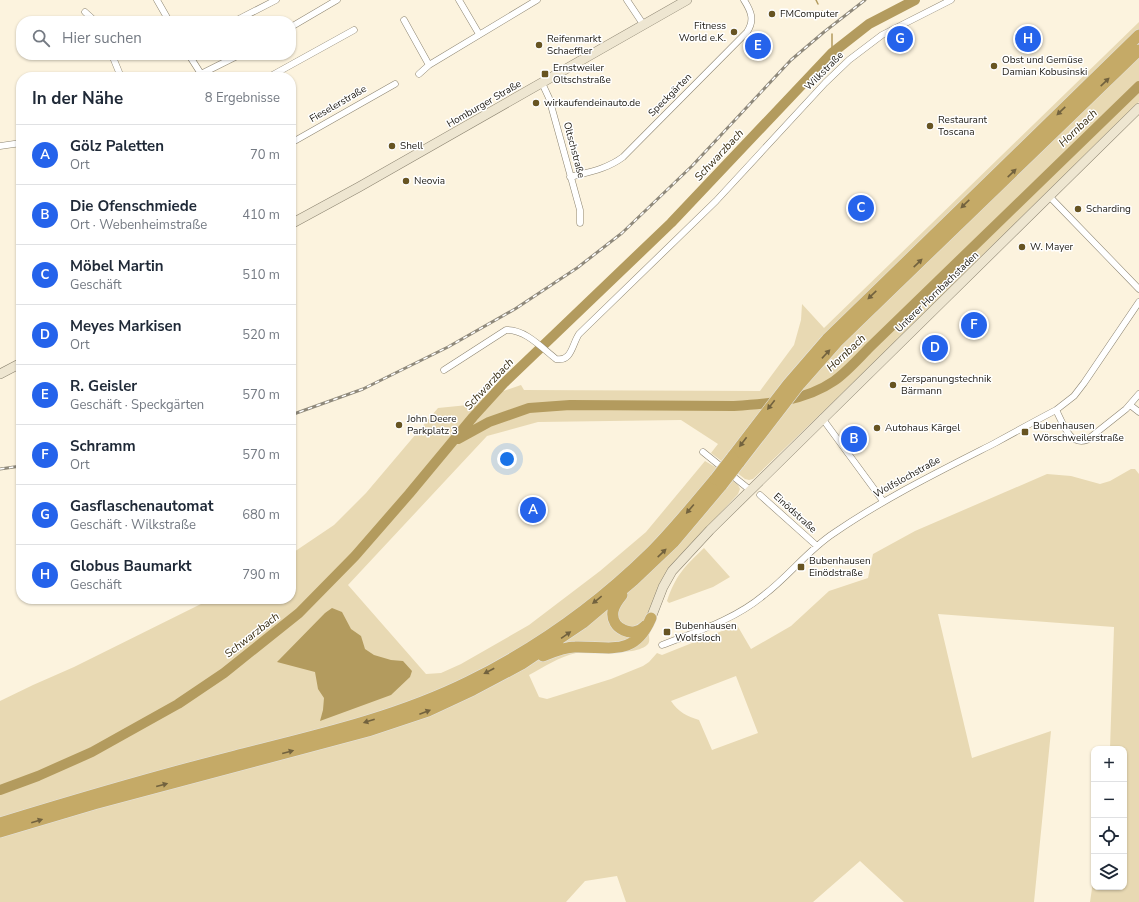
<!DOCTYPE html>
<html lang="de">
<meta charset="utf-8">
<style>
body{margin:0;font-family:"Nunito Sans",sans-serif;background:#f2f2f3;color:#1f2937}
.controls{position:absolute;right:12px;bottom:12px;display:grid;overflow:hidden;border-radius:8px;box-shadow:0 1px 3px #0004}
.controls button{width:36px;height:36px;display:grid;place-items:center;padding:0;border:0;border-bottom:1px solid #e0e1e3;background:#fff;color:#1f2937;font:20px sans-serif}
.you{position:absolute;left:507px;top:459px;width:14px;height:14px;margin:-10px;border:3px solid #fff;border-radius:50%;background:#1a73e8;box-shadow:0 0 0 6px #1a73e833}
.badge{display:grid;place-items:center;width:26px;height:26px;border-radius:50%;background:#2563eb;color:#fff;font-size:13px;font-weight:700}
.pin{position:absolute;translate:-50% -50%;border:2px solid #fff;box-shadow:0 1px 4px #0006}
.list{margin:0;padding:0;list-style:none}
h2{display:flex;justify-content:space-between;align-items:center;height:52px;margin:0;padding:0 16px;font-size:17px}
h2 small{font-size:13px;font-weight:400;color:#747a83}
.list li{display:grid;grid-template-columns:26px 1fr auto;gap:12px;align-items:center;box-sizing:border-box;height:60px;padding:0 16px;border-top:1px solid #e0e1e3}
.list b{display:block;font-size:15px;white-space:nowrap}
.list p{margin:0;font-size:13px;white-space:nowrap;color:#747a83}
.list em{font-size:13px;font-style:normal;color:#747a83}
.icon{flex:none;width:22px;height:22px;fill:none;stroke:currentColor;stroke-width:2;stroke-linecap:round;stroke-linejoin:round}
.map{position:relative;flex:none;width:1139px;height:902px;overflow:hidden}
.search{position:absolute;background:#fff;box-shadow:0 1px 3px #0004;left:16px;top:16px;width:280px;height:44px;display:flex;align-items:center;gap:10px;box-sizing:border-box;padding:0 14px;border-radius:16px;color:#747a83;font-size:15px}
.panel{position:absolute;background:#fff;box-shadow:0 1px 3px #0004;left:16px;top:72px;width:280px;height:532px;border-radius:16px}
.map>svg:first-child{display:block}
</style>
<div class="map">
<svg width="1139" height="902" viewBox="0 0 1139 902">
<rect width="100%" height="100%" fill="#fcf3de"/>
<path fill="#e8d9b3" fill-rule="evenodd" d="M1139 22V102L887 350 753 479 749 480 745 479 711 453 718 444 681 420 538 422 487 436 348 585 426 674 441 673 461 664 529 625 600 571 646 532 705 461 717 468 738 485 740 489 738 494 672 565 668 587 649 635C649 638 650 641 648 644 637 657 592 650 576 653 559 657 544 667 529 675L539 697 547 699 611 679 643 666 649 662 657 653 662 655 737 625 751 649 791 626 829 591 868 578 873 554 915 531 1047 474 1071 476 1100 484 1110 481 1131 469H1135L1139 474V902H1090L1094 875V887H1124V749H1110L1114 627 938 614 972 758 1051 731 1034 902H904L860 861 813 902H626L617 876 585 881 566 902H0V701L33 685 74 667 211 599H291V554L334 525 366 493 438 408 468 405 480 399 521 385 524 390 760 391 794 345 801 320 802 304 824 328ZM782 383 807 384 775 425 748 427ZM736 676 758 733 712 750 699 720C687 716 678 712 671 701Z
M704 548 730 577 713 587 669 603 667 601C676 575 684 567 704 548Z"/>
<path fill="#b39b5e" d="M332 608 342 612 351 629 361 636 365 649 374 655 391 660 403 661 412 671 410 677 391 695 320 721 323 710 324 698 318 689 315 672 277 662 325 613Z"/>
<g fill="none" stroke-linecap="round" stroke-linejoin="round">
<path stroke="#b39b5e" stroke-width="1.5" d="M816 0 818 4
M822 11 825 16
M832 34V53"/>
<path stroke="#b39b5e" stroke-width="10" d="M458 439 489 422 529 408 570 405 734 406C768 404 805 401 834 381 847 372 859 358 870 347L1139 86
M0 790 38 776 92 752 178 704 224 673 299 613 355 556 409 494 473 417 504 383 671 223 832 53 869 24 915 0"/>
<g stroke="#8c8471" stroke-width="7">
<path id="street" d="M157 0 169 21
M459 0 479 34
M627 0 643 24
M85 12 95 21
M404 20 429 65
M235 21 276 0
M291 27 337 0
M112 55 121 77
M189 55 203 77
M201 74 239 55
M419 74 429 65 537 0
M269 77 354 30
M542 83 549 98 559 134 580 210V223
M291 143 395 84
M0 146 21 143
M570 177C589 172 607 169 623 157L747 32C755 20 751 11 744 0
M1049 196 1139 289
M444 370 506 330C525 329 542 348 556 359 572 362 572 344 579 334L716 201 825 83 849 60 882 35 951 0
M1130 405 1139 412
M1056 410C1063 423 1069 446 1087 440L1126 409 1139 394
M822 418 883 501
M703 452 750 490
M760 495 817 546
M662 645C698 631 734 620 764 595 789 576 808 550 834 533 885 498 940 471 995 443 1015 432 1035 421 1056 410L1074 396 1084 383 1139 302"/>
</g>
<g stroke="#8c8471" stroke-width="10">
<path id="secondary" d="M291 224 359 187 687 0
M0 374 21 363
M651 618 663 587 672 571 710 530 1139 108"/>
</g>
<g stroke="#e4e4e3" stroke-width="12">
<path id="highway" d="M732 457 788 384 827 339 1139 35
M739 463 800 384 837 342 1139 50
M622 595C618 600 614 605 613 611 610 629 634 639 645 626
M543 656C553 652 564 647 575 647 609 646 634 658 651 618
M0 823C78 799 156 776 235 756 314 736 395 718 468 682 535 649 597 605 650 553 673 530 694 504 715 479
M0 832 94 804 368 731 428 711 473 690 522 664 583 623 634 580 674 542 722 485"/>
</g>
<use href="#street" stroke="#fff" stroke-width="6"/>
<use href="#secondary" stroke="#eee6d1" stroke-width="9"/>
<use href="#highway" stroke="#c5aa67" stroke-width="11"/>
<g stroke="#8f897b" stroke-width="3">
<path id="rail" d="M291 415 363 389 448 347 515 309 577 268 622 233 692 166 791 60 824 32 865 0
M0 469 21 466"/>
</g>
<use href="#rail" stroke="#fff" stroke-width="1.5" stroke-dasharray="4.5" stroke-linecap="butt"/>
<g stroke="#e4e4e3" stroke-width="12" stroke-linecap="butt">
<path id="highway-bridge" d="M715 479 732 457
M722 485 739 463"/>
</g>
<use href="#highway-bridge" stroke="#c5aa67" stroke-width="11"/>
</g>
<defs><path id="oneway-solid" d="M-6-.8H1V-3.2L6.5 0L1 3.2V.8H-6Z"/></defs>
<g fill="#72623e">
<use href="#oneway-solid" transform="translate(1105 82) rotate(-44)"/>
<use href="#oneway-solid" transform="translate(1061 111) rotate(136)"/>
<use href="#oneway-solid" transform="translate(1012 173) rotate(-44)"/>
<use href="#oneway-solid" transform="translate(965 204) rotate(136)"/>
<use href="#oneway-solid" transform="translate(918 263) rotate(-44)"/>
<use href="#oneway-solid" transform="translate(872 295) rotate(136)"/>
<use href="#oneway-solid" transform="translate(826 354) rotate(-47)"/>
<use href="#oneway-solid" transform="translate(771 405) rotate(128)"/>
<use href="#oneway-solid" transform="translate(743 442) rotate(127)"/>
<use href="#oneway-solid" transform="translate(690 509) rotate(130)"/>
<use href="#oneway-solid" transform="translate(662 553) rotate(-44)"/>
<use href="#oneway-solid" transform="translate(597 600) rotate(141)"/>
<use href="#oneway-solid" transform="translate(566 635) rotate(-35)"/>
<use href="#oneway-solid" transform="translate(489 671) rotate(152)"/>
<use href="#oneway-solid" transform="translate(425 712) rotate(-21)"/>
<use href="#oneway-solid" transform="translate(369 721) rotate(162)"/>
<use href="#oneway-solid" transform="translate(288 752) rotate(-15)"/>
<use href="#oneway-solid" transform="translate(162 785) rotate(-15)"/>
<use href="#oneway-solid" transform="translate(37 821) rotate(-17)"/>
</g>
<g fill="#675422" stroke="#fff" stroke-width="1.5">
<circle cx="772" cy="14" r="4"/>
<circle cx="734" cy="32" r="4"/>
<circle cx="539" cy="45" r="4"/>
<circle cx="994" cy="66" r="4"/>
<rect x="541" y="70" width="8" height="8" rx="2"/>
<circle cx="536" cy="103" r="4"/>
<circle cx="930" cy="126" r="4"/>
<circle cx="392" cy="146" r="4"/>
<circle cx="406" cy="181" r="4"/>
<circle cx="1078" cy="209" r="4"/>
<circle cx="1022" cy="247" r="4"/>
<circle cx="893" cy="385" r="4"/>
<circle cx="399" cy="425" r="4"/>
<circle cx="877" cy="428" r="4"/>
<rect x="1021" y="428" width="8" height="8" rx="2"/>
<rect x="797" y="563" width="8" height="8" rx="2"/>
<rect x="663" y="628" width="8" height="8" rx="2"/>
</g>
<g text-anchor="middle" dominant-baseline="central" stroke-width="3" stroke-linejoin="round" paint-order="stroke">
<g font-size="10" fill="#1e1b14" stroke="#fff" text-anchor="start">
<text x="780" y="14">FMComputer</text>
<text x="726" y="26" text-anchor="end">Fitness<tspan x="726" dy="12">World e.K.</tspan></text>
<text x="547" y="39">Reifenmarkt<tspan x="547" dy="12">Schaeffler</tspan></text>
<text x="1002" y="60">Obst und Gemüse<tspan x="1002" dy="12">Damian Kobusinski</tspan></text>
<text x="553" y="68">Ernstweiler<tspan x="553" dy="12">Oltschstraße</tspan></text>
<text x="544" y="103">wirkaufendeinauto.de</text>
<text x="938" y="120">Restaurant<tspan x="938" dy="12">Toscana</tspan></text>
<text x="400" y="146">Shell</text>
<text x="414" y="181">Neovia</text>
<text x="1086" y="209">Scharding</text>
<text x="1030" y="247">W. Mayer</text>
<text x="901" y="379">Zerspanungstechnik<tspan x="901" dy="12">Bärmann</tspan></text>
<text x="407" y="419">John Deere<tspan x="407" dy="12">Parkplatz 3</tspan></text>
<text x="1033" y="426">Bubenhausen<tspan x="1033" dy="12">Wörschweilerstraße</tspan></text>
<text x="885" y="428">Autohaus Kärgel</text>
<text x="809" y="561">Bubenhausen<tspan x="809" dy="12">Einödstraße</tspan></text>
<text x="675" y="626">Bubenhausen<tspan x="675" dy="12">Wolfsloch</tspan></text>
</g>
<g font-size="10" fill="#1e1b14" stroke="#fff">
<text transform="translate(824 71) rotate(-45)">Wilkstraße</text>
<text transform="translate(670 95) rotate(-45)">Speckgärten</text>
<text transform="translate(338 104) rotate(-30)">Fieselerstraße</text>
<text transform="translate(484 104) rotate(-30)">Homburger Straße</text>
<text transform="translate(574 150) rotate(75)">Oltschstraße</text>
<text transform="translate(937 292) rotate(-44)">Unterer Hornbachstaden</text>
<text transform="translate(907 477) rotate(-29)">Wolfslochstraße</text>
<text transform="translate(795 513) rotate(42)">Einödstraße</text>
</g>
<g font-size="11" font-style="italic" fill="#372c10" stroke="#fff">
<text transform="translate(1078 128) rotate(-44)">Hornbach</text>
<text transform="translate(719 155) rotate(-47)">Schwarzbach</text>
<text transform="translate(846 353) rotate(-43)">Hornbach</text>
<text transform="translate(489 384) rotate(-47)">Schwarzbach</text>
<text transform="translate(252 635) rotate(-38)">Schwarzbach</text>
</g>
</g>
</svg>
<div class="controls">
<button>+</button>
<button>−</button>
<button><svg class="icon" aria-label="locate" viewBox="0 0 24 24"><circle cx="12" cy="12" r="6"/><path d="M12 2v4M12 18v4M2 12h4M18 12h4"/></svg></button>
<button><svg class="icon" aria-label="layers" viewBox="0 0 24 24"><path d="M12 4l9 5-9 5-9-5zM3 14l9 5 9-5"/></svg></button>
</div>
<div class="you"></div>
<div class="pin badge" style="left:533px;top:510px">A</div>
<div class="pin badge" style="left:854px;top:439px">B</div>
<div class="pin badge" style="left:861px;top:208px">C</div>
<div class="pin badge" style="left:935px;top:348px">D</div>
<div class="pin badge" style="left:758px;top:46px">E</div>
<div class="pin badge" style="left:974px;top:325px">F</div>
<div class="pin badge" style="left:900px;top:39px">G</div>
<div class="pin badge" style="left:1028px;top:39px">H</div>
<div class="search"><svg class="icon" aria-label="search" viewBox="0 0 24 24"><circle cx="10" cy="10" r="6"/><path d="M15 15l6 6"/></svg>Hier suchen</div>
<section class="panel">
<h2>In der Nähe<small>8 Ergebnisse</small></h2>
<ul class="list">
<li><span class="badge">A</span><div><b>Gölz Paletten</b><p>Ort</p></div><em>70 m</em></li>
<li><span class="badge">B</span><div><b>Die Ofenschmiede</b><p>Ort · Webenheimstraße</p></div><em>410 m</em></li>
<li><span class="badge">C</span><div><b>Möbel Martin</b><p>Geschäft</p></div><em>510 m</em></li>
<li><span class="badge">D</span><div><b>Meyes Markisen</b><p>Ort</p></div><em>520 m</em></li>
<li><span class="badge">E</span><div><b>R. Geisler</b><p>Geschäft · Speckgärten</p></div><em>570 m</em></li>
<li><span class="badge">F</span><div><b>Schramm</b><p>Ort</p></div><em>570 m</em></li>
<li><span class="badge">G</span><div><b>Gasflaschenautomat</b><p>Geschäft · Wilkstraße</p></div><em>680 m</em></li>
<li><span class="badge">H</span><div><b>Globus Baumarkt</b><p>Geschäft</p></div><em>790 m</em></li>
</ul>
</section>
</div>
